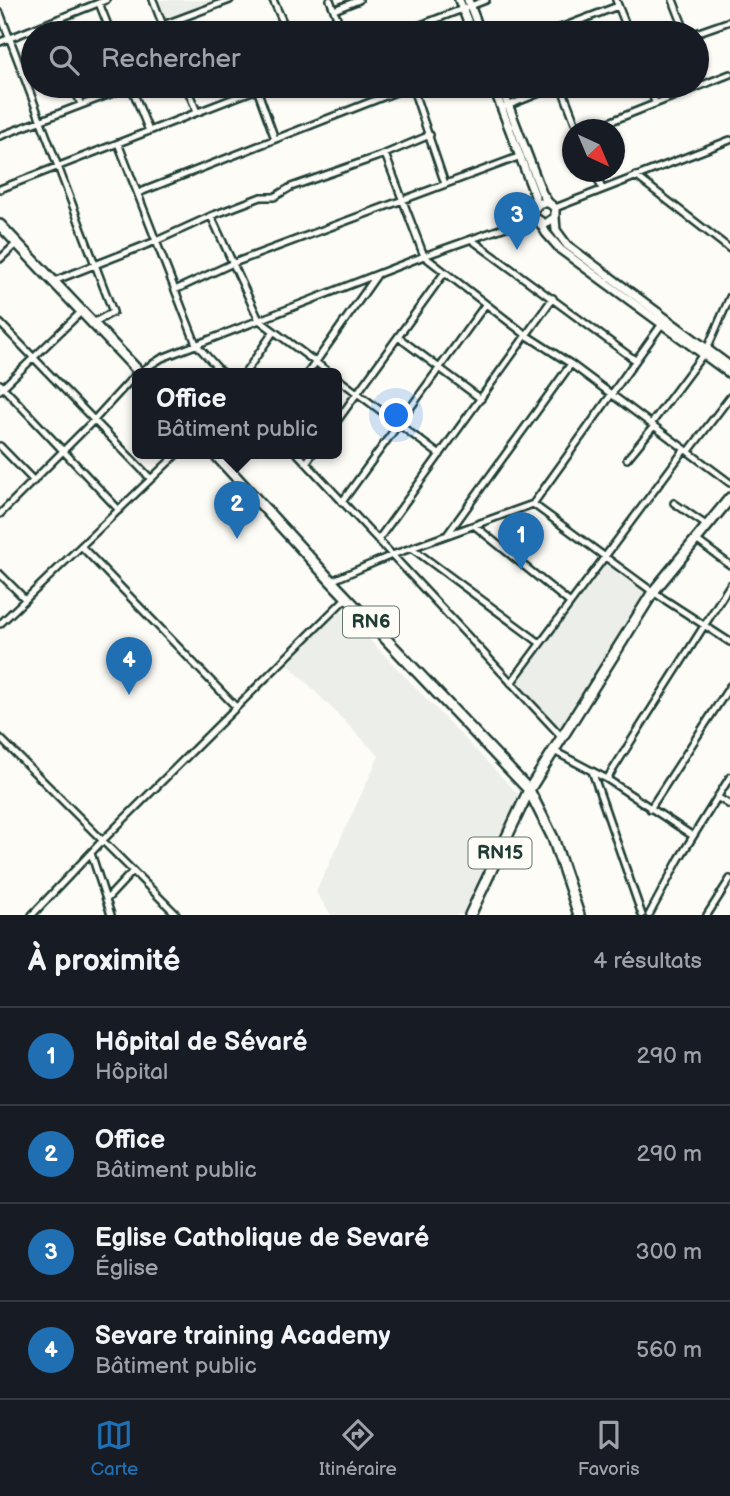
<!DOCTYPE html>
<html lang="fr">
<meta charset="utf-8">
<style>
body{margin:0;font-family:"Balsamiq Sans",sans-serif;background:#20242c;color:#f1f3f6}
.compass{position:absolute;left:562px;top:119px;width:63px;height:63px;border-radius:50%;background:#171b24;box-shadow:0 2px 5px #0004;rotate:136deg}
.you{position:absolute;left:397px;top:416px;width:24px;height:24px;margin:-18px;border:5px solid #fff;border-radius:50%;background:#1a73e8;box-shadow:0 0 0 10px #1a73e833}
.badge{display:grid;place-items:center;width:46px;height:46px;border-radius:50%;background:#1f6fb2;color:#fff;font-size:23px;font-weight:700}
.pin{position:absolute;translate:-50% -58px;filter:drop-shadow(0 2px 4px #0008)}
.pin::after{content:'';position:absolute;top:37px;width:24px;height:21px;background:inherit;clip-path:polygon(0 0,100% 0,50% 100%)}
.popup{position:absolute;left:132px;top:368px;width:210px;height:91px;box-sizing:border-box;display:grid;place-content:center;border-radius:10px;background:#171b24;filter:drop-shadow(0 2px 5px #0005);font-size:23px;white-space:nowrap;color:#9ea1a6}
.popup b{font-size:26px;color:#f1f3f6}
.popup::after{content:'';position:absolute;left:50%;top:100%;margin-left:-14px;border:14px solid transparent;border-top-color:#171b24}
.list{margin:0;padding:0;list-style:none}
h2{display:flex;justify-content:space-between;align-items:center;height:91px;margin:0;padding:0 28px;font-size:30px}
h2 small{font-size:23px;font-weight:400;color:#9ea1a6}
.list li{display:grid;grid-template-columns:46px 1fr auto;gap:21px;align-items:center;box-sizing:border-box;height:98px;padding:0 28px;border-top:2px solid #363941}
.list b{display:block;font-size:26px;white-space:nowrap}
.list p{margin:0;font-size:23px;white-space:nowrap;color:#9ea1a6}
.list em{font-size:23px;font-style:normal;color:#9ea1a6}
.icon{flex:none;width:38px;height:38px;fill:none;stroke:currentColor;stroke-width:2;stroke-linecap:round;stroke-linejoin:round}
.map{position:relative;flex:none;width:730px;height:915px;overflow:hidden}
.search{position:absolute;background:#171b24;box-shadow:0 2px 5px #0004;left:21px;right:21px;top:21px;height:77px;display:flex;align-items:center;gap:18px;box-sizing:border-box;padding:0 24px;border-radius:38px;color:#9ea1a6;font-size:26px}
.sheet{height:483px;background:#171b24}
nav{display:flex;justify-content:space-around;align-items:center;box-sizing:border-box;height:98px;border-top:2px solid #363941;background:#171b24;font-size:19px;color:#9ea1a6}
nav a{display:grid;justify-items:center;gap:4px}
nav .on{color:#1f6fb2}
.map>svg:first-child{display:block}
</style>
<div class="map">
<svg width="730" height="915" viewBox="0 0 730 915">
<rect width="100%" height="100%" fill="#fdfcf7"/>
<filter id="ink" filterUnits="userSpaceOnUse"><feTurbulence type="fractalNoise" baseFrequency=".0143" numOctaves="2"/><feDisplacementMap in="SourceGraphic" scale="14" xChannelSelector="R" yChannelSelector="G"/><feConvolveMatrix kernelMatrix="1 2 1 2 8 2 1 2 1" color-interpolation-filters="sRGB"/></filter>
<g filter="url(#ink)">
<path fill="#eceee9" d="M158 0H220L166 21Z
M603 559 647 592 562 731 513 684Z
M338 607 521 797 518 807 464 915H331L316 892 379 756 284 660Z"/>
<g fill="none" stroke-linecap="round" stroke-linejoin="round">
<g stroke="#1f3d34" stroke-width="10">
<path id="minor" d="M153 0 166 33
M273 0 288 33
M330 0 343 33
M616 0 629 33
M673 0 686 33
M99 3 111 33
M334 10 359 0
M0 13 113 312 93 323
M51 22 55 33
M163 25 230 0
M272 33 286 28
M400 33 486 0
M547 33 618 6
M696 33 730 21
M0 42 106 0
M74 86 81 105
M131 86 149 131
M186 86 197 112
M412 86 445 184
M561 86 578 130
M649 86 655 102
M257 89 275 139
M502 108 557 86
M589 130 730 74
M0 136 131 86
M118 143 196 344 222 373
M385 154 424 256 526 335 571 364 730 483
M595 172 602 189
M636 176 730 249
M0 189 265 86
M138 193 411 86
M555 208 730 140
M211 216 259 320 330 373
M472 240 635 360
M0 259 17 243
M54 281 156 241 211 216 261 197H274L291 187 385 154 430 135
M175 290 231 264 521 156
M0 323 151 479
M398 337 481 399
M138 373 162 358 424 256 534 217
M245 373 274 331
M308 373 377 275
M337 378 440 455
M0 384 119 510
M0 390 82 311
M337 421 445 272
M651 424 707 349 730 297
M0 446 34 481
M689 451 730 397
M297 453 562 737
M627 459 654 426
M306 463 313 453
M342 502 485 305
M674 503 706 525
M533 504 653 592 730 642
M0 514 94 420 137 373
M475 526 570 603
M447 535 571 364
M695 539 730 565
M378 540 553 298
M81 546 236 707
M413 549 540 643
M0 574 25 599
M331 581 392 555 533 504 664 321
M0 624 178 453
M511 683 685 449
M0 738 177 915
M554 751 607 779 693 836
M592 771 642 915
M607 779 730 585
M717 797 730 805
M650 809 730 686
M91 853 111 915
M106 900 133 871
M32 915 103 840 347 597
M649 915 679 859 730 777
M707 915 730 879"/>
</g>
<g stroke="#1f3d34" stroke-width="12">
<path id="tertiary" d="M459 0 472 33
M468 0 481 33
M493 86 535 196 534 217 545 224 555 217V208L549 203H540L534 209
M501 86 542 193 548 202
M555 217 556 230 567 245 730 366
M540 223 546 233 561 250 730 374"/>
</g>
<g stroke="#1f3d34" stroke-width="14">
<path id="primary" d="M0 225 140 373
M214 453 331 581 529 790 553 838 579 915
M470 915 529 790 653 592 730 498"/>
</g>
<use href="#minor" stroke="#fdfcf7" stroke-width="5"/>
<use href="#tertiary" stroke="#fdfcf7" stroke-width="7"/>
<use href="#primary" stroke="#fdfcf7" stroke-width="9"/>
</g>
</g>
<g text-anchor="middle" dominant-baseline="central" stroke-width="5" stroke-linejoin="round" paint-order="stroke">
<g fill="#fdfcf7" stroke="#62766e" stroke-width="2">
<rect x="343" y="606.5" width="56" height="31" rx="5"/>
<rect x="468.5" y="837.5" width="63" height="31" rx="5"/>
</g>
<g font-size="19" font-weight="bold" fill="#1f3d34">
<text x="371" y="622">RN6</text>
<text x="500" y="853">RN15</text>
</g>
</g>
</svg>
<svg class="compass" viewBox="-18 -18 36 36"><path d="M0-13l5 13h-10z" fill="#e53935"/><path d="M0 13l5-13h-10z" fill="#9ea1a6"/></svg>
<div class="you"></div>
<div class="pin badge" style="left:521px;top:570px">1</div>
<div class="pin badge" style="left:237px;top:539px">2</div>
<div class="popup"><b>Office</b>Bâtiment public</div>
<div class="pin badge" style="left:517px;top:250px">3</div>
<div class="pin badge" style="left:129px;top:695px">4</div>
<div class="search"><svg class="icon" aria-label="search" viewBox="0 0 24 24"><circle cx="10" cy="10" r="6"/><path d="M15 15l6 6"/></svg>Rechercher</div>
</div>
<section class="sheet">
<h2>À proximité<small>4 résultats</small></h2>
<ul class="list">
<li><span class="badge">1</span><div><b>Hôpital de Sévaré</b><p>Hôpital</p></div><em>290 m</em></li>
<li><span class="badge">2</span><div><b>Office</b><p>Bâtiment public</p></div><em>290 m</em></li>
<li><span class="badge">3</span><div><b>Eglise Catholique de Sevaré</b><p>Église</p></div><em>300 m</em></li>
<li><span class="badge">4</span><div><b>Sevare training Academy</b><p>Bâtiment public</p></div><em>560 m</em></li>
</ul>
</section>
<nav>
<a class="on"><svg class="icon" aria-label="map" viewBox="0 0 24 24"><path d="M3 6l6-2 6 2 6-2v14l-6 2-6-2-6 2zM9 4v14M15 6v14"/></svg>Carte</a>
<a><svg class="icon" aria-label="directions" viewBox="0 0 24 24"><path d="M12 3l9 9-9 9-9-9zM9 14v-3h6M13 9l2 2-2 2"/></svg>Itinéraire</a>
<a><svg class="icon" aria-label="saved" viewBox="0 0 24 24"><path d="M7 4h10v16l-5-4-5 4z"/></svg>Favoris</a>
</nav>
